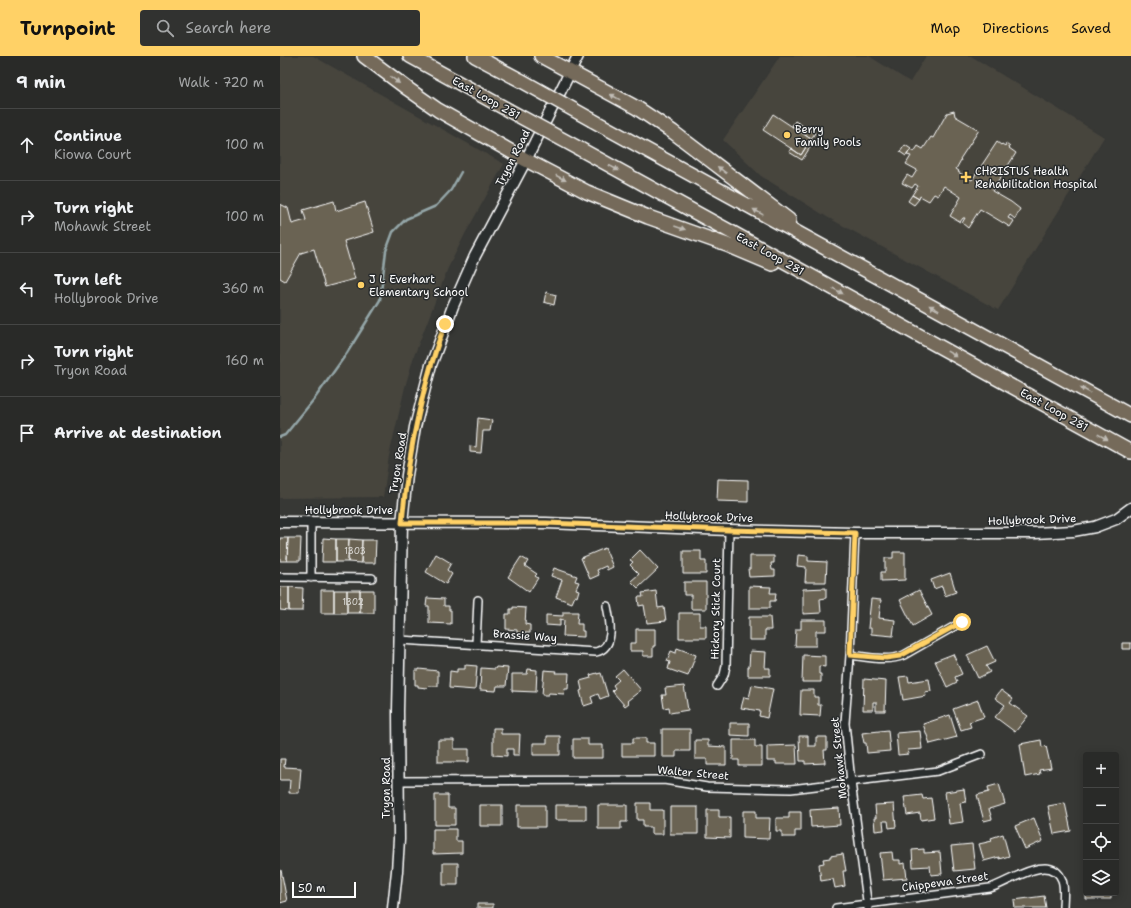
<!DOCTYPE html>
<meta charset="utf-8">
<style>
body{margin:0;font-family:"Shantell Sans",sans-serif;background:#313230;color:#f1f3f6}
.controls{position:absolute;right:12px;bottom:12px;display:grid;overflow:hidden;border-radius:4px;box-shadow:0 2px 10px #0003}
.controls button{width:36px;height:36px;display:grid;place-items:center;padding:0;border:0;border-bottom:1px solid #454645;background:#292a28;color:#f1f3f6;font:20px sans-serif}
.scale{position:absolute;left:12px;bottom:10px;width:64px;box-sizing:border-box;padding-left:4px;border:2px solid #fff;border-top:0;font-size:11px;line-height:14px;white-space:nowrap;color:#fff;-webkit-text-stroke:3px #2a2d2e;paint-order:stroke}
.stop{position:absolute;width:12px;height:12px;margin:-9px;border:3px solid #ffd166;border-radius:50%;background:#fff}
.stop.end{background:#ffd166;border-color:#fff;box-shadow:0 1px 4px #0008}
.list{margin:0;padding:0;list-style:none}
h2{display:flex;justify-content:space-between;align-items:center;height:52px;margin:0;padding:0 16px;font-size:17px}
h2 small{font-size:13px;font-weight:400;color:#a5a7a8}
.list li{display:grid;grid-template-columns:26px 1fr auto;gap:12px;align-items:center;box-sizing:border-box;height:72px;padding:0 16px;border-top:1px solid #454645}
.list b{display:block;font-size:15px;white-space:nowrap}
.list p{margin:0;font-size:13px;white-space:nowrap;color:#a5a7a8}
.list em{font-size:13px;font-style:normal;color:#a5a7a8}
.icon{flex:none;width:22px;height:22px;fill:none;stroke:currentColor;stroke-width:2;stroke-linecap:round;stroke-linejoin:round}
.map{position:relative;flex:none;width:851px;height:852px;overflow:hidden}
header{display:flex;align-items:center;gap:24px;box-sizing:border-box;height:56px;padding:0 20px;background:#ffd166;color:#111}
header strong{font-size:19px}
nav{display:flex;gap:22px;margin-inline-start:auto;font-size:14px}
.search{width:280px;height:36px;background:#313230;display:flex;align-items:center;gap:10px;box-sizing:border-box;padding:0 14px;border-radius:4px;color:#a5a7a8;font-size:15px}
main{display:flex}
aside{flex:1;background:#292a28}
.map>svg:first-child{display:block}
</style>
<header>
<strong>Turnpoint</strong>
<div class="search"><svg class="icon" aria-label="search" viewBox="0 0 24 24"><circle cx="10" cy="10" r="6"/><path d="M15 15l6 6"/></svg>Search here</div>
<nav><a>Map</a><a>Directions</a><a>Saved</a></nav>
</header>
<main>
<aside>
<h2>9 min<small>Walk · 720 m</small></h2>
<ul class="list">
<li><svg class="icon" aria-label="ahead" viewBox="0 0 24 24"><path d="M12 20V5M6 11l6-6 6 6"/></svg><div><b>Continue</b><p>Kiowa Court</p></div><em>100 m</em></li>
<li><svg class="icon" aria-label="right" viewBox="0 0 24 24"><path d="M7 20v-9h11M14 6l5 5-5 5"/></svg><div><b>Turn right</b><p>Mohawk Street</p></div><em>100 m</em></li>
<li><svg class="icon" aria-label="left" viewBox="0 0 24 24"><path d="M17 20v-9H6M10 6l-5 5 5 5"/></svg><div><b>Turn left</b><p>Hollybrook Drive</p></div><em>360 m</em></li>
<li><svg class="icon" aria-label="right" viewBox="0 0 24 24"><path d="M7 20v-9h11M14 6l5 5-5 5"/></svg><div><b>Turn right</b><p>Tryon Road</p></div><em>160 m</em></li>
<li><svg class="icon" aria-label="arrive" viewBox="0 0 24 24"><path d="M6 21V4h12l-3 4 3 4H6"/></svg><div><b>Arrive at destination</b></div></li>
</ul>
</aside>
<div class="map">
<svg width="851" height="852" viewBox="0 0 851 852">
<rect width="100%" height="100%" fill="#373835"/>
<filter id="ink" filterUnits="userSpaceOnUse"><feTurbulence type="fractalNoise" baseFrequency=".025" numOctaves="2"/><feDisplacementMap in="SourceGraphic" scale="8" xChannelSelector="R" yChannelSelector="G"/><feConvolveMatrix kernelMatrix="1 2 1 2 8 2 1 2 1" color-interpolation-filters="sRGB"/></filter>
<g filter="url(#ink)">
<path fill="#47453e" d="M0 0H33L224 108 185 178 168 212 134 300 125 331 109 400 103 441 0 442Z
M500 0H589L630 26 646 0H691L824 81 718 254 547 161 481 120 443 84Z"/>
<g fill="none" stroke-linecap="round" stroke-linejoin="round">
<path stroke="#94a6a8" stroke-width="2.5" d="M0 381 5 379 35 342 67 297 100 244 106 195 113 176 126 163 156 150 171 134 181 116"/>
</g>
<path fill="#6b6453" stroke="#fff" d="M674 55 675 60 699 74 680 103 681 104 676 113 679 115 678 116 692 124 717 86 721 89 722 88 725 90 726 88 730 91 729 92 736 97 712 135 731 146 740 153 735 163 730 159 728 162 734 165 730 171 700 153 688 172 682 167 685 162H683L680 166 670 160 681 141 664 130 658 140 654 138 649 145 640 140 639 143 632 139 638 130 635 128 632 132 622 127 627 119 632 122 637 114 626 108 631 100 627 99 630 94 634 96 638 90 643 93 651 81 653 82 667 57Z
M493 58 531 83 521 99 483 74Z
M515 65 535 77 531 83 512 70Z
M531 83 534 85 522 104 509 96 511 92 521 99Z
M625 89 631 93 626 100 620 96Z
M632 139 639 143 634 149 628 145Z
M54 145 56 155 85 146 94 176 64 185 75 223 45 231 34 193 21 197 5 225 0 222V148L8 152 12 168 26 164 23 154Z
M266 236 276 239 274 249 264 246Z
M198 362 212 364 210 375H203L201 397 190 396V390L196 391Z
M438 423 468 424V446L437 445Z
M0 482H8L7 505H0Z
M8 482H21L20 505H7Z
M43 482 56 483V506H42Z
M56 483H69L68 506H56Z
M69 483 82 484 81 507 68 506Z
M82 484H96L95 507H81Z
M325 492 333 511 327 514 326 510 317 514 319 519 310 523 301 502Z
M360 494 378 513 358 532 351 525 359 518 350 509 353 506 350 504Z
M403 495H421V505H426V518H403Z
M613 496H625V524L601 525V516H605V502H613Z
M156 498 171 507 167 514 172 518 166 528 146 516Z
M518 499 528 500V505L547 506 546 526H525L526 511 517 510Z
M470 500H494V507H491L492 514H495V520L469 521 468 513H470Z
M241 501 248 505 245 510 257 518 255 520 258 522 249 536 228 521Z
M274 512 297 520 295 525 299 526 296 533 299 534 297 541 295 540 292 547 276 541 282 524 271 520Z
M670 517 676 536 665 540 662 530 654 533 651 524Z
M404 526H426V553H411V539H404Z
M469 530 491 531 490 537H496L495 545H490V552H469Z
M0 531H9V555L0 554Z
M9 531 23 532 22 555H9Z
M546 532V542L540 543 541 557 523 558V533Z
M41 534H54V557H41Z
M54 534H67V557H54Z
M67 534H80V557H67Z
M80 534H94V557H80Z
M639 534 652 559 633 570 620 544Z
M376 535 378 552 384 551 386 565 367 567 364 549 359 550 358 541H363L362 537Z
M147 542 164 543V550H169V554H171V568L149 567V550H146Z
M591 543 601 544 599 562 615 564 613 580 591 578V572H588Z
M233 551 246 552 245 568 250 569V577H237V574L226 573V558H230V553H233Z
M283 556H298L297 568H302V575H304V581L283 580 284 564 280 563V570L266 569V559L283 560Z
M399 557H420V570H426V582H399Z
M469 561H490L491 574H485V584H469Z
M521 564H546V575H536V590H515L516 573H521Z
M356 573H375V590H373V600H363V595H350V587H356Z
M842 587H851V593H842Z
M707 590 715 606 706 610 710 616 698 622 687 599Z
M397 592 416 599 408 620 388 613 390 606 387 605 391 595 396 597Z
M470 595 486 596 485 612H490V620H468V611H469Z
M673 598 682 618 675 621 677 626 667 631 655 605Z
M523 599 545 600V611L539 610V618H541V626H522Z
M185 609 197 610 195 634 169 632 170 615 177 616V613H185Z
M216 611 228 612 226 630H217L216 635 200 634 201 612 215 613Z
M139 613 158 615V630H148L147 632 138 631V629H135V614H139Z
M248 613 257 614 256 636 232 635V618H247Z
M343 613 361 634 347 645 349 647 345 650 332 635 335 632 333 629 339 624 335 620Z
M264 614 276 615 275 617H289L288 633H285L284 638 269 637 268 639H262Z
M317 617V618L321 617 328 640 320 643 318 638 311 641 313 647 304 650 300 635 302 634 300 625 311 622 310 619Z
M628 620 629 626 649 623 651 635 645 636 646 640 623 644 619 621Z
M584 623 606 625 605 655H596V646H593V654H583Z
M472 629 493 633 487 662 479 660 480 655 461 652 464 641 469 642Z
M404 630 408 654 390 657 389 651 384 652 382 639H386L385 632Z
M521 634H534V641H538V649H541L540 660 520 659Z
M721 634 733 643 730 647 748 660 735 676 715 661 725 649 715 642Z
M698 644 704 661 689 666 691 671 681 674 673 653Z
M670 659 677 681 650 688 643 668Z
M450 667H469V680L450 679Z
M213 672H221V678H240L239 699H233V693H227V700L213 699Z
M382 673H410V695H396V701H382Z
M608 674 610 695 587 697 586 687H584L582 677Z
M640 675 642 693 628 694 629 698 618 699 616 677Z
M267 680H280V699H253V687H267Z
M519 680H528V690H536V681H547V694H544L545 707 525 708V705H520Z
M353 682H366V687H374V700H342V687H353Z
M293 683H308V689H323V702H293Z
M158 684H174V693H189V706H158Z
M415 684H428V690L446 691V709H427V703H415Z
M453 684H475V691H482V710H459V704H453Z
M761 684 762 691 766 690 771 712 759 714 760 718 745 721 740 688Z
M516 689 517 708H496V705H487V690Z
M0 703H5L4 711 21 712 19 737H9L10 724H0Z
M719 728 725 748 709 753 712 763 704 765 697 739 709 736 708 731Z
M684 733 686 746 680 747 683 766 669 768 665 736Z
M155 739H168V752H175V769H155Z
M642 739 643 743 651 742 654 762 641 764 640 757 627 759 624 741Z
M357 747H370V754H383V778H371V771H363V764H357Z
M785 747 791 775 774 778 768 750Z
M614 748 616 771 609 772 608 765H603L604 774 595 775 594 762H596L595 749Z
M200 749H222V770H200Z
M237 749H265V771H237Z
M275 749H306V764H275Z
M318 749H347V766H341V773H318Z
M390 751H418V778H390Z
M559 752 560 769 531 771 530 754Z
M427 754H439V761H450V782L427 781Z
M463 755H476V762H490L489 783 463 782Z
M509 756H521V775H515V781H502V775H496V762H509Z
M754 762 763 785 745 793 735 770Z
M153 773H176V785H182V797L153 798Z
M723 778 729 800 719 803V801L704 805 699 788 712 785 711 782Z
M692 788 695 813 674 815 671 790Z
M644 793V797L660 796 662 818 651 819 650 810 633 811 632 794Z
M612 796 613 804H620V808L625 807 627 822 603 824 600 797Z
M563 798 566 815H563L565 830 555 832 553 823 541 825 539 808 544 807 543 803 550 802V800Z
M163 807H178V829H163Z
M0 814H1L7 845 0 847Z
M806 831V837H831V843H806Z
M764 840 766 852H735L734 844Z
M197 848H213V852H197Z"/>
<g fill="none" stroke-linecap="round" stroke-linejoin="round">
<g stroke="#fff" stroke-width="10">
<path id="street" d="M31 466V522
M575 477 570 599 565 667 571 726 588 852
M0 521 92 522
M120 584 316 596C336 591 330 565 327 550
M196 588 198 544
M570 599C587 601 608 606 624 599L682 566
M437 630 444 619 446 610 449 474
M118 725 384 724 427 731 511 733 658 715 702 698
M556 852 710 832C728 827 771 795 782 824 785 832 783 843 783 852"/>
</g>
<g stroke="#fff" stroke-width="13">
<path id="secondary" d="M0 466 266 467 449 474 575 477H755L793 475 815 471 836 463 851 452
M113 852 117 815 119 783 118 655 122 467 127 419 135 371 151 309 173 250 195 200 246 104 298 0"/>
</g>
<g stroke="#fff" stroke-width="16">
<path id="highway" d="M84 0 128 33 158 54 246 104 307 136 368 161 447 189 492 208
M130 0 228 54
M195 0 242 25
M261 0 357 52 393 76 509 164
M312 64 851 360
M300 93 851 396"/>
</g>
<use href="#street" stroke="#2a2d2e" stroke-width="7"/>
<use href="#secondary" stroke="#2a2d2e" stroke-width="10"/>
<use href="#highway" stroke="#746a5a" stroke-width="13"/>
<g stroke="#fff" stroke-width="16" stroke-linecap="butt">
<path id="highway-bridge" d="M242 25 312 64
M228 54 300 93"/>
</g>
<use href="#highway-bridge" stroke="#746a5a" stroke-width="13"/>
</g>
<defs><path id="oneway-solid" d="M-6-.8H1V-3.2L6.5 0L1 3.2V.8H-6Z"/></defs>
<g fill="#c0bcb5">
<use href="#oneway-solid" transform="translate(115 24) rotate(37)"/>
<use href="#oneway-solid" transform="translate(335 41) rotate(-151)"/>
<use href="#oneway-solid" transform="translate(334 112) rotate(29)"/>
<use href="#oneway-solid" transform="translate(442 114) rotate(-143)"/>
<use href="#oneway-solid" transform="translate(281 122) rotate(27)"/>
<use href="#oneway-solid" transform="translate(478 156) rotate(-151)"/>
<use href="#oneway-solid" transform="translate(400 172) rotate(19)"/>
<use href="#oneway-solid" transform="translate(558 235) rotate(29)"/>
<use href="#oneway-solid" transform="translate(654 252) rotate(-151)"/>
<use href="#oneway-solid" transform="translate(672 298) rotate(29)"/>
<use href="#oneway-solid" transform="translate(805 334) rotate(-151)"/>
<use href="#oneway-solid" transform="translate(823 381) rotate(29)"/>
</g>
</g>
<g fill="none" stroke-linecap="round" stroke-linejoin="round" filter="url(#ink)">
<path stroke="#ffd166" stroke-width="5" d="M165 268C141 332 128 398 122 467H266L448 474 575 477 570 599 606 602 620 600 682 566"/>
</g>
<g fill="#ffd166" stroke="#2a2d2e" stroke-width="1.5">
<circle cx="507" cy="79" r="4"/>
<path d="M684 115h4v4h4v4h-4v4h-4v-4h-4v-4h4z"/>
<circle cx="81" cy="229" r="4"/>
</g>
<g text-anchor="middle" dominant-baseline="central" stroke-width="3" stroke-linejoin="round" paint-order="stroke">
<g font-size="9" fill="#dad8d4">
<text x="75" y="495">1303</text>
<text x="73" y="546">1302</text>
</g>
<g font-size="11" fill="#fff" stroke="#2a2d2e">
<text transform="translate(206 42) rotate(29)">East Loop 281</text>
<text transform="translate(233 102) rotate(-63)">Tryon Road</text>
<text transform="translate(490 198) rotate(29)">East Loop 281</text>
<text transform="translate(774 354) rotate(29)">East Loop 281</text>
<text transform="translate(118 407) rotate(-81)">Tryon Road</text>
<text x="69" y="454">Hollybrook Drive</text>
<text transform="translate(429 461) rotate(2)">Hollybrook Drive</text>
<text transform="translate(752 464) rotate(-2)">Hollybrook Drive</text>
<text transform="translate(436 553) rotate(-89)">Hickory Stick Court</text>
<text transform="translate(245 580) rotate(4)">Brassie Way</text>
<text transform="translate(559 702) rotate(-96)">Mohawk Street</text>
<text transform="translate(413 717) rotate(5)">Walter Street</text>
<text transform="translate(106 732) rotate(-90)">Tryon Road</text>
<text transform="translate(665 826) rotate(-8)">Chippewa Street</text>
</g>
<g font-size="11" fill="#fff" stroke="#2a2d2e" text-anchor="start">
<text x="515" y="73">Berry<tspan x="515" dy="13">Family Pools</tspan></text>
<text x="695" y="115">CHRISTUS Health<tspan x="695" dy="13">Rehabilitation Hospital</tspan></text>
<text x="89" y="223">J L Everhart<tspan x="89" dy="13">Elementary School</tspan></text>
</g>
</g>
</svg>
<div class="controls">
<button>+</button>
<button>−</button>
<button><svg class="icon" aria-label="locate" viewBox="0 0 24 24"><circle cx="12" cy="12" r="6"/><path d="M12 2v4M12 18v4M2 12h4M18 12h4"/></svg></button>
<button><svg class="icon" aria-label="layers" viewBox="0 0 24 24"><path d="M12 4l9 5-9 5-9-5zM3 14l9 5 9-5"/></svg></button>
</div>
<div class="scale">50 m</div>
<div class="stop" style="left:682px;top:566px"></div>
<div class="stop end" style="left:165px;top:268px"></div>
</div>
</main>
